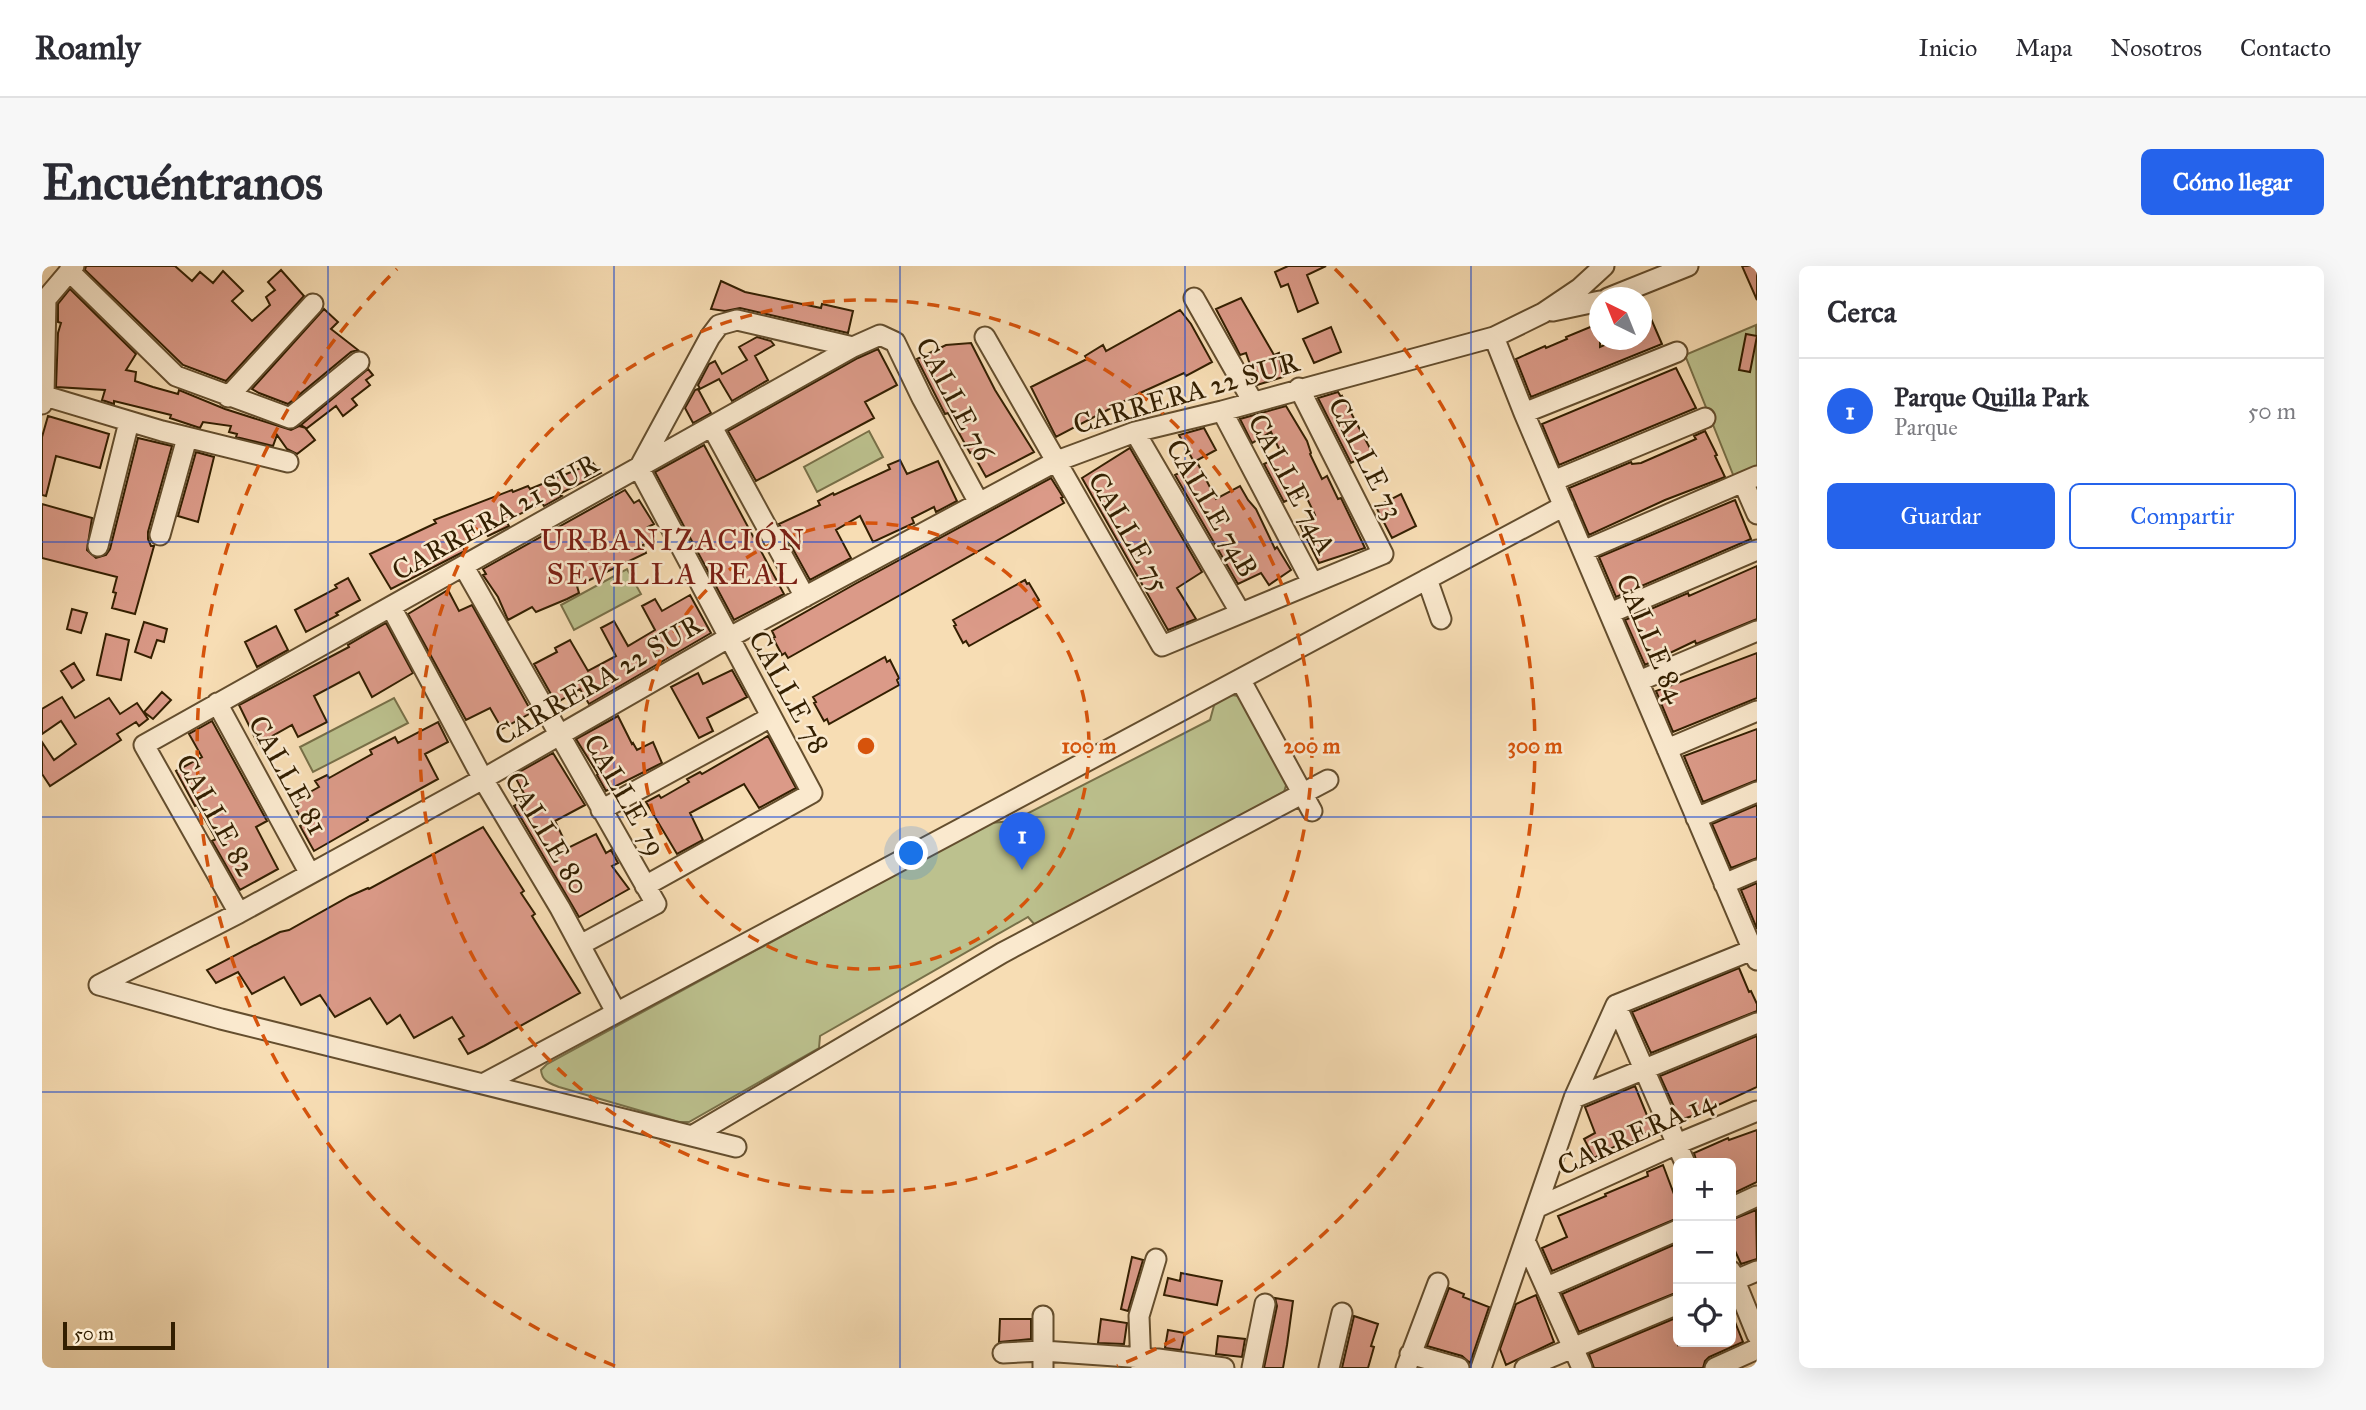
<!DOCTYPE html>
<html lang="es">
<meta charset="utf-8">
<style>
body{margin:0;font-family:"IM FELL Great Primer",serif;background:#f7f7f7;color:#2b2b33}
.controls{position:absolute;right:21px;bottom:21px;display:grid;overflow:hidden;border-radius:10px;box-shadow:0 7px 28px #0002}
.controls button{width:63px;height:63px;display:grid;place-items:center;padding:0;border:0;border-bottom:2px solid #e1e1e2;background:#fff;color:#2b2b33;font:35px sans-serif}
.compass{position:absolute;left:1547px;top:21px;width:63px;height:63px;border-radius:50%;background:#fff;box-shadow:0 7px 28px #0002;rotate:317deg}
.scale{position:absolute;left:21px;bottom:18px;width:112px;box-sizing:border-box;padding-left:7px;border:4px solid #331f01;border-top:0;font-size:19px;line-height:24px;white-space:nowrap;color:#331f01;-webkit-text-stroke:5px #fae9ce;paint-order:stroke}
.you{position:absolute;left:870px;top:588px;width:24px;height:24px;margin:-18px;border:5px solid #fff;border-radius:50%;background:#1a73e8;box-shadow:0 0 0 10px #1a73e833}
.badge{display:grid;place-items:center;width:46px;height:46px;border-radius:50%;background:#2563eb;color:#fff;font-size:23px;font-weight:700}
.pin{position:absolute;translate:-50% -58px;filter:drop-shadow(0 2px 4px #0008)}
.pin::after{content:'';position:absolute;top:37px;width:24px;height:21px;background:inherit;clip-path:polygon(0 0,100% 0,50% 100%)}
.list{margin:0;padding:0;list-style:none}
h2{display:flex;justify-content:space-between;align-items:center;height:91px;margin:0;padding:0 28px;font-size:30px}
h2 small{font-size:23px;font-weight:400;color:#7c7c81}
.list li{display:grid;grid-template-columns:46px 1fr auto;gap:21px;align-items:center;box-sizing:border-box;height:105px;padding:0 28px;border-top:2px solid #e1e1e2}
.list b{display:block;font-size:26px;white-space:nowrap}
.list p{margin:0;font-size:23px;white-space:nowrap;color:#7c7c81}
.list em{font-size:23px;font-style:normal;color:#7c7c81}
.actions{display:flex;gap:14px;padding:21px 28px}
.actions a{flex:1;padding:16px 0;border:2px solid #2563eb;border-radius:10px;text-align:center;font-size:24px;color:#2563eb}
.actions .main{background:#2563eb;color:#fff}
.icon{flex:none;width:38px;height:38px;fill:none;stroke:currentColor;stroke-width:2;stroke-linecap:round;stroke-linejoin:round}
.map{position:relative;flex:none;width:1715px;height:1102px;overflow:hidden;border-radius:10px}
header{display:flex;align-items:center;gap:42px;box-sizing:border-box;height:98px;padding:0 35px;background:#fff;border-bottom:2px solid #e1e1e2}
header strong{font-size:33px}
nav{display:flex;gap:38px;margin-inline-start:auto;font-size:24px}
.intro{display:flex;align-items:center;justify-content:space-between;box-sizing:border-box;height:168px;padding:0 42px}
h1{margin:0;font-size:49px}
.button{padding:18px 32px;border-radius:10px;background:#2563eb;color:#fff;font-size:24px;font-weight:700}
main{display:flex;gap:42px;padding:0 42px}
aside{flex:1;background:#fff;border-radius:10px;box-shadow:0 7px 28px #0002}
.map>svg:first-child{display:block}
</style>
<header>
<strong>Roamly</strong>
<nav><a>Inicio</a><a>Mapa</a><a>Nosotros</a><a>Contacto</a></nav>
</header>
<div class="intro"><h1>Encuéntranos</h1><a class="button">Cómo llegar</a></div>
<main>
<div class="map">
<svg width="1715" height="1102" viewBox="0 0 1715 1102">
<rect width="100%" height="100%" fill="#f7ddb4"/>
<filter id="stains"><feTurbulence type="fractalNoise" baseFrequency=".00286" numOctaves="4"/><feColorMatrix values="0 0 0 0 .2 0 0 0 0 .09 0 0 0 0 .02 0 0 0 .5 -.17"/></filter>
<radialGradient id="worn" r=".72"><stop offset=".6" stop-color="#630" stop-opacity="0"/><stop offset="1" stop-color="#630" stop-opacity=".3"/></radialGradient>
<path fill="#bcc18e" stroke="#787048" stroke-width="2" d="M1714 59 1715 202 1692 211 1643 89Z
M827 165 841 191 775 226 762 201Z
M585 303 599 328 532 364 519 339Z
M1190 429 1196 430 1245 516 1242 526 993 659 986 651 778 770 777 782 647 856H637L517 821C507 817 500 815 499 804L505 798 948 557 971 555 1168 454 1173 436Z
M352 432 366 457 271 506 258 481Z"/>
<path fill="#db9a88" stroke="#331f01" stroke-width="2" d="M44 0H133L150 15 158 6 171 17 181 5 201 25 190 35 210 55 228 39 224 31 233 24 226 16 239 4 262 30 184 115 141 99 43 4Z
M1246 0H1284L1265 9 1276 37 1256 46 1246 18 1239 21 1233 6Z
M1700 0H1715V34Z
M679 15 703 26 779 42 780 38 811 45 806 67 698 42 683 45 669 43Z
M28 23 94 88 84 104 94 106 93 115 111 121 136 128 137 124 183 143 249 164 257 160 264 162 259 159 326 103 331 109 324 114 328 119 310 133 315 139 301 150 294 140 264 163 273 174 255 188 245 183 235 169 231 180 194 171 195 168 187 166 189 160 161 156 158 162 128 152 129 149 72 135V138L60 134 63 124 14 121 16 67 19 57 16 56V38Z
M1199 32 1232 89 1237 87 1241 111 1215 119 1204 87 1198 89 1193 79 1174 43Z
M1600 32 1620 78 1489 131 1474 93 1503 80 1504 82 1525 73 1524 71 1558 57V81L1574 74H1580L1582 78 1592 74H1600Z
M282 43 296 56 289 63 316 84 309 86 246 138 217 127 210 123Z
M1138 44 1149 58 1170 96 1144 110 1142 107 1098 127 1014 171 989 121 1045 93 1043 90 1061 79 1064 85Z
M1289 61 1299 86 1272 97 1261 73Z
M1704 68 1715 70 1708 106 1697 104Z
M715 71 729 75 732 79 713 90 726 114 690 135 677 113 658 123 656 119 667 98 673 95 680 108 705 94 697 81Z
M929 77 953 124 992 186 944 211 930 186 928 187 906 147 903 148 875 93 904 79Z
M836 83 855 119 823 136 832 152 714 215 686 165 816 92Z
M1634 102 1654 142 1517 199 1500 158Z
M656 123 669 147 651 157 643 142 653 124Z
M1296 126 1299 131 1300 130 1330 186 1309 197 1276 132Z
M1244 140 1265 175 1269 187 1268 188 1280 213 1285 210 1296 233 1299 232 1323 282 1277 297 1257 257 1273 249 1262 226 1242 236 1222 198 1240 189 1229 166 1210 177 1198 153Z
M6 150 67 168 58 202 14 190 4 230 0 229V171Z
M1162 162 1174 184 1152 196 1137 169Z
M1663 165 1675 189 1673 190 1683 211 1623 234 1547 269 1527 222 1589 196 1590 198 1599 197 1654 173 1652 170Z
M96 172 130 180 106 266V273L109 280H112L93 348 70 342 74 327 71 326 75 311 0 292V238L50 252 45 284 54 292 64 289 68 283Z
M662 179 742 328 692 354 613 206Z
M1088 182 1160 306 1135 322 1154 353 1126 364 1040 212Z
M154 186 172 191 156 256 136 250Z
M858 194 865 208 896 195 915 235 894 246 892 241 870 252 872 257 831 276 818 250 794 264 809 292 768 314 737 258 778 239 776 235 791 227 792 229 848 203 846 199Z
M551 197 559 207 517 228 520 230 502 240 500 237 464 255 467 260 446 270 444 267 421 281 423 285 349 323 328 288 394 257 392 254 470 224 471 226 486 220 488 223Z
M1156 198 1174 233 1198 220 1206 234 1214 243 1233 283 1235 281 1249 304 1227 319 1219 307 1196 318 1133 209Z
M1009 212 1021 231 1019 232 1022 237 746 392 743 387 740 389 731 372 733 371 730 365 813 318Z
M583 224 592 237 597 234 612 258 606 261 613 273 601 279 604 287 535 320 537 327 525 333 494 346 490 341 466 354 456 331 441 309 444 308 441 303Z
M1359 228 1374 260 1350 272 1334 241Z
M1693 234 1709 273 1574 331 1557 291Z
M1715 300V353L1654 378 1653 375 1603 399 1583 354 1646 327 1647 330Z
M306 312 318 334 294 347 296 349 264 366 253 344 295 322 293 319Z
M983 314 985 318 987 317 997 334 994 336 997 341 927 380 924 375 921 377 912 360 914 359 911 354Z
M406 324 417 345 430 339 489 445 487 448 460 463 448 442 424 454 366 348Z
M648 329 669 367 547 438 538 423 514 437 492 398 515 386 513 382 528 374 546 405 574 390 559 362 572 355 586 380 613 364 600 340 613 333 620 345Z
M30 343 45 347 39 367 25 363Z
M102 356 125 363 122 376 115 374 109 392 93 386Z
M344 357 371 407 330 431 317 406 272 430 285 456 256 471 250 459 216 478 197 439 307 381 306 379Z
M234 360 246 384 215 401 203 376Z
M64 368 87 374 79 414 55 409Z
M1715 387V432L1631 466 1614 425Z
M843 391 845 396 848 394 857 412 855 414 857 419 787 458 785 453 782 455 772 437 774 436 771 431Z
M32 397 42 414 30 422 19 405Z
M690 404 705 431 665 452 671 465 657 472 629 421 656 407 661 418Z
M120 426 129 434 111 453 102 446Z
M20 431 33 452 67 432 78 448 95 437 106 453 97 460 94 456 75 468 79 474 8 520 0 508V476L12 494 34 478 19 455 0 468V443Z
M576 450 590 478 591 477 595 484 611 476 620 497 564 525 555 509 556 508 534 473Z
M170 455 225 555 214 561 236 603 198 624 170 575 174 573 155 539 153 540 134 505 160 491 147 468Z
M396 456 406 476 383 488 396 513 325 552 326 554 272 585 258 560 262 558 250 536 277 521 273 515 285 509 287 512 330 488 328 484 353 471 356 477Z
M1715 463V514L1661 536 1642 490Z
M726 470 754 522 717 542 702 518 648 547 661 574 635 588 604 536 617 529 619 532 647 516 645 513 658 506 660 508Z
M511 487 543 539 513 555 526 582 554 568 564 587 569 584 576 597 570 600 587 623 537 651 472 540 485 533 472 509Z
M1715 539V592L1689 602 1670 558Z
M441 561 482 625 479 627 493 648 490 650 538 727 442 780 426 788 417 773 422 770 410 751 372 772 358 749 345 758 328 732 293 751 278 729 259 739 242 711 210 728 196 706 174 717 165 704 238 666 247 664 308 630 326 622 327 623Z
M1715 617V663L1699 624Z
M1697 702 1707 726 1709 725 1715 738V745L1609 787 1590 746Z
M1715 770V821L1659 847 1638 854 1618 810Z
M1593 820 1611 864 1595 871 1596 873 1580 880 1579 877 1552 892 1542 873 1553 867 1543 841Z
M1715 864V916L1690 928 1689 897H1655L1652 887 1686 872 1687 874Z
M1621 899 1636 939V952L1510 1005 1500 982 1525 971 1516 950 1564 930 1563 928 1606 910 1605 906Z
M1714 944 1715 993 1699 998 1689 976V954Z
M1636 977V1026L1537 1066 1520 1028Z
M1090 991 1101 994 1086 1045 1079 1043Z
M1139 1007 1180 1015 1175 1039 1122 1029 1126 1012 1138 1015Z
M1407 1022 1422 1028 1421 1031 1447 1041 1428 1097 1420 1090 1385 1080Z
M1494 1029 1512 1076 1464 1099 1458 1083 1474 1038Z
M1233 1032 1251 1035 1245 1079 1241 1102H1222L1235 1040Z
M1689 1046 1701 1076 1667 1091 1663 1095 1661 1102H1552L1547 1088 1636 1051V1079L1644 1076H1689Z
M1312 1050 1336 1058 1329 1080 1332 1081 1326 1102H1300Z
M958 1053H989V1073L957 1076Z
M1059 1053 1085 1057 1082 1078 1056 1077Z
M1126 1064 1143 1067 1139 1084 1123 1082Z
M1176 1070 1203 1073 1200 1091 1174 1088Z"/>
<g fill="none" stroke-linecap="round" stroke-linejoin="round">
<g stroke="#644e2e" stroke-width="23">
<path id="minor" d="M27 5 134 110 248 152 317 96
M1152 32 1211 136
M1566 32 1646 0
M1511 45 1558 35
M943 71 1120 380 1341 288 1257 122
M1452 71 1482 147 1715 694
M0 129 120 165 246 196
M186 131 271 38
M0 138 2 130 4 33 32 0
M1180 145 1270 316
M1482 147 1635 86
M670 161 763 331
M1093 166 1198 346
M1511 215 1663 152
M1701 216 1715 248
M118 269 145 172
M56 280 87 156
M1541 285 1715 210
M422 301 614 638 538 679
M1385 313 1399 353
M349 341 441 513 518 642 574 746
M1568 347 1715 284
M1198 413 1270 545
M1597 415 1715 365
M175 437 268 608
M1625 483 1715 445
M559 544 729 451
M1654 552 1715 526
M1682 618 1715 604
M603 620 770 527 597 202 668 71 677 59 695 54 811 81
M197 647 102 479 811 81 838 69 853 76 880 132 937 237
M57 719 197 647 441 513 686 372 1015 195 1093 166 1180 145 1452 71 1501 47 1538 22 1562 0
M57 719 179 753 694 881
M1574 739 1643 897
M1574 739 1715 682
M441 818 1522 240
M1532 832 1715 757
M650 870 960 687 1286 514
M1496 941 1635 878 1715 845
M1689 942 1715 930
M1484 977 1540 1102
M1689 1005 1715 1069
M1689 1016 1715 1005
M1505 1021 1636 964
M961 1087 1001 1085 1116 1093 1182 1102
M1368 1088 1417 1102
M1001 1102V1050
M1099 1102 1097 1050 1114 993
M1210 1102 1223 1038
M1287 1102 1300 1047
M1364 1102 1396 1017
M1439 1102 1532 832 1574 739
M1483 1102 1636 1038
M1673 1102 1715 1083"/>
</g>
<use href="#minor" stroke="#fae9ce" stroke-width="19"/>
</g>
<path fill="none" stroke="#1d4ed8" stroke-width="2" stroke-opacity="0.55" d="M286 0V1102M572 0V1102M858 0V1102M1143 0V1102M1429 0V1102M0 276H1715M0 551H1715M0 826H1715"/>
<g fill="none" stroke="#d6530b" stroke-width="3.5" stroke-dasharray="12 9">
<circle cx="824" cy="480" r="223"/>
<circle cx="824" cy="480" r="446"/>
<path d="M573 1100A669 669 0 0 1 355 3M1293 3A669 669 0 0 1 1075 1100"/>
</g>
<g text-anchor="middle" dominant-baseline="central" stroke-width="5" stroke-linejoin="round" paint-order="stroke">
<g font-size="28" fill="#331f01" stroke="#fae9ce">
<text transform="translate(1144 127) rotate(-16)">CARRERA 22 SUR</text>
<text transform="translate(913 133) rotate(62)">CALLE 76</text>
<text transform="translate(1324 192) rotate(63)">CALLE 73</text>
<text transform="translate(1250 218) rotate(62)">CALLE 74A</text>
<text transform="translate(1170 242) rotate(60)">CALLE 74B</text>
<text transform="translate(453 251) rotate(-29)">CARRERA 21 SUR</text>
<text transform="translate(1087 266) rotate(60)">CALLE 75</text>
<text transform="translate(1609 372) rotate(67)">CALLE 84</text>
<text transform="translate(556 414) rotate(-30)">CARRERA 22 SUR</text>
<text transform="translate(747 426) rotate(61)">CALLE 78</text>
<text transform="translate(246 509) rotate(61)">CALLE 81</text>
<text transform="translate(583 529) rotate(60)">CALLE 79</text>
<text transform="translate(174 549) rotate(61)">CALLE 82</text>
<text transform="translate(505 567) rotate(59)">CALLE 80</text>
<text transform="translate(1594 867) rotate(-24)">CARRERA 14</text>
</g>
<g font-size="30" letter-spacing="2" fill="#7a1f14" stroke="#fae9ce">
<text x="631" y="274">URBANIZACIÓN<tspan x="631" dy="34">SEVILLA REAL</tspan></text>
</g>
</g>
<circle cx="824" cy="480" r="10" fill="#d6530b" stroke="#fae9ce" stroke-width="3.5"/>
<g font-size="21" text-anchor="middle" font-weight="bold" fill="#d6530b" stroke="#fae9ce" stroke-width="5" stroke-linejoin="round" paint-order="stroke">
<text x="1047" y="487">100 m</text>
<text x="1270" y="487">200 m</text>
<text x="1493" y="487">300 m</text>
</g>
<rect width="100%" height="100%" filter="url(#stains)"/>
<rect width="100%" height="100%" fill="url(#worn)"/>
</svg>
<div class="controls">
<button>+</button>
<button>−</button>
<button><svg class="icon" aria-label="locate" viewBox="0 0 24 24"><circle cx="12" cy="12" r="6"/><path d="M12 2v4M12 18v4M2 12h4M18 12h4"/></svg></button>
</div>
<svg class="compass" viewBox="-18 -18 36 36"><path d="M0-13l5 13h-10z" fill="#e53935"/><path d="M0 13l5-13h-10z" fill="#7c7c81"/></svg>
<div class="scale">50 m</div>
<div class="you"></div>
<div class="pin badge" style="left:980px;top:604px">1</div>
</div>
<aside>
<h2>Cerca<small></small></h2>
<ul class="list">
<li><span class="badge">1</span><div><b>Parque Quilla Park</b><p>Parque</p></div><em>50 m</em></li>
</ul>
<div class="actions"><a class="main">Guardar</a><a>Compartir</a></div>
</aside>
</main>
